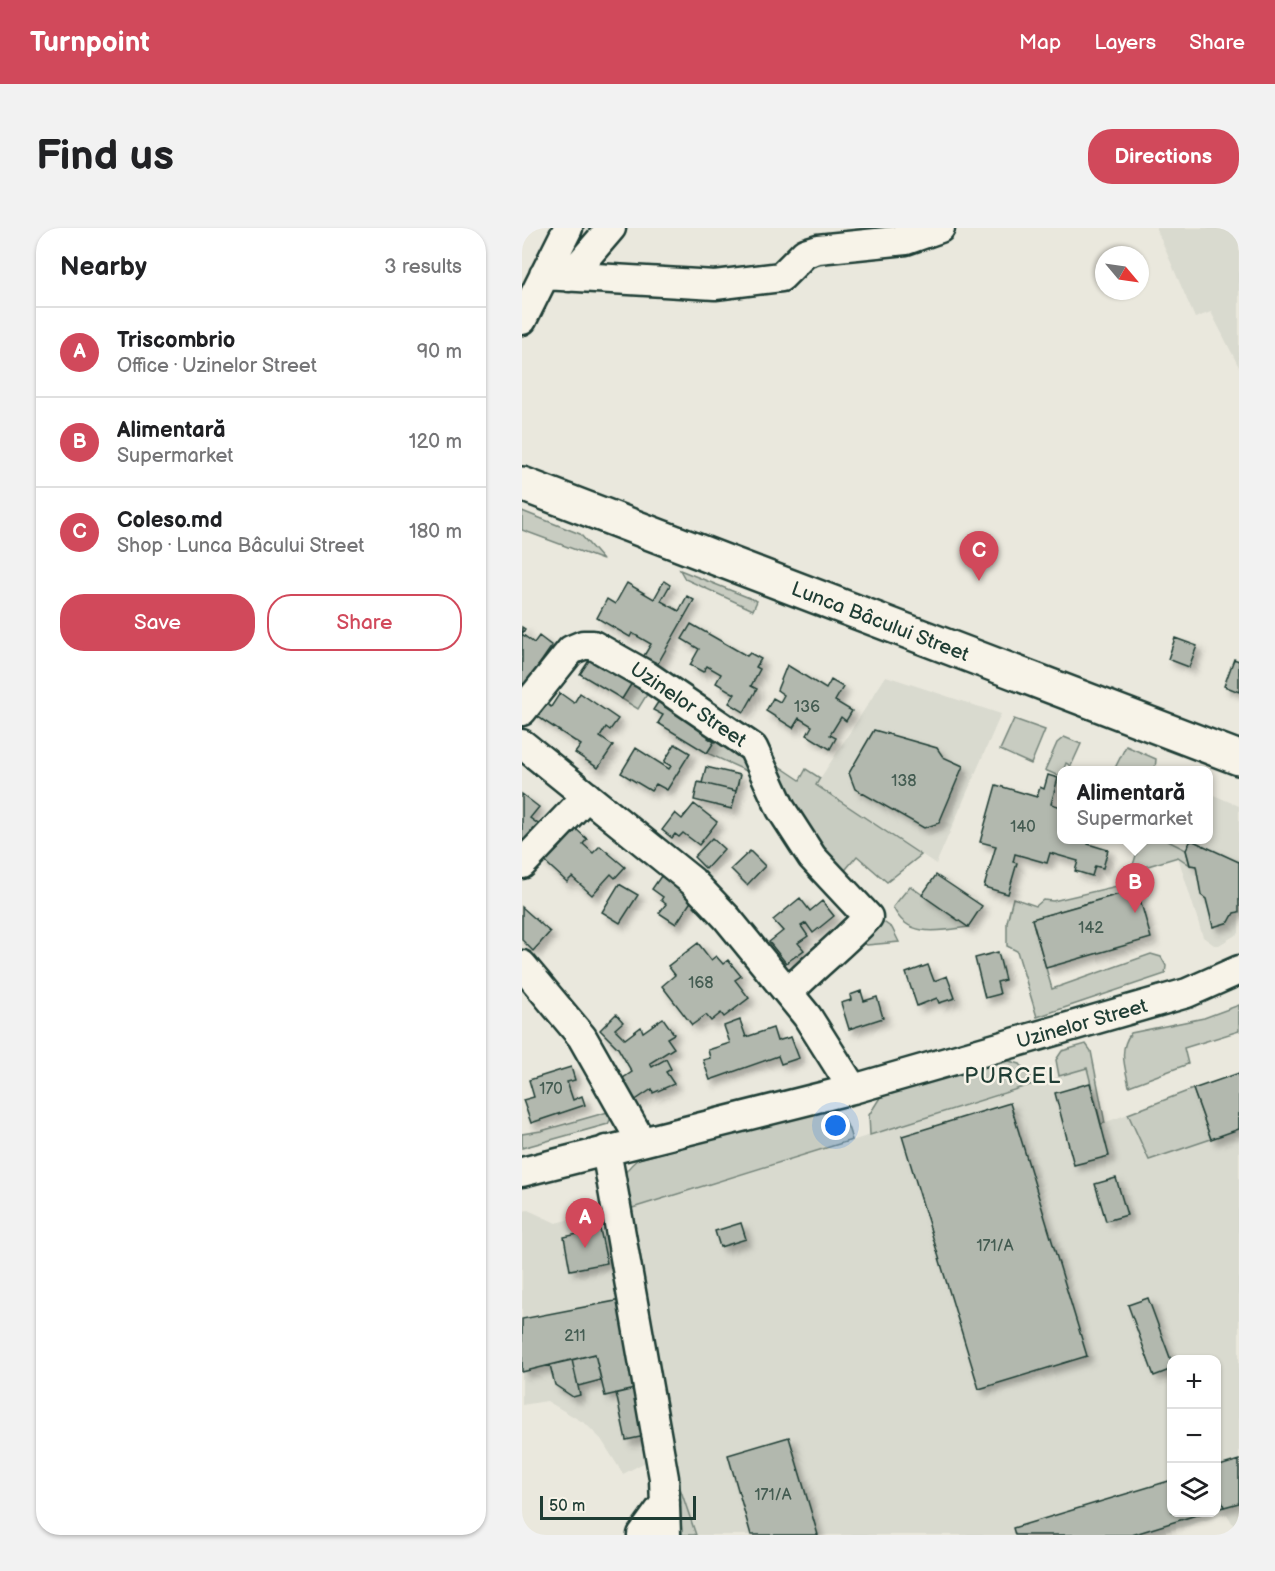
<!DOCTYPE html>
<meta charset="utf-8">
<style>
body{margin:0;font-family:"Balsamiq Sans",sans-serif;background:#f2f2f2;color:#202124}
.controls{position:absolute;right:18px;bottom:18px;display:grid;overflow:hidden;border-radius:12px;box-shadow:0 2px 4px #0004}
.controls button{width:54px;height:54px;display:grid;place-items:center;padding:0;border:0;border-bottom:2px solid #e0e0e0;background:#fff;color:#202124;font:30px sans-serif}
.compass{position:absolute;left:573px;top:18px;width:54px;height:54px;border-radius:50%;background:#fff;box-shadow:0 2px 4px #0004;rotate:119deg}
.scale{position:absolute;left:18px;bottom:15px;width:156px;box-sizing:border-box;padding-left:6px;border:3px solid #1f3d34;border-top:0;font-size:16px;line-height:21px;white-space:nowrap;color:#1f3d34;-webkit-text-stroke:4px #f7f3e8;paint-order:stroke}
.you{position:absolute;left:314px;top:898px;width:21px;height:21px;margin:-15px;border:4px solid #fff;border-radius:50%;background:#1a73e8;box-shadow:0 0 0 9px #1a73e833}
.badge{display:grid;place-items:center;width:39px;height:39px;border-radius:50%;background:#d1495b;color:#fff;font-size:20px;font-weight:700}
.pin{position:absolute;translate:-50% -50px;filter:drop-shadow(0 2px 3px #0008)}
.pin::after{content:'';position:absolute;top:32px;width:21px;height:18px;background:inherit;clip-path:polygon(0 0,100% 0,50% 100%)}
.popup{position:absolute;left:535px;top:538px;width:156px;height:78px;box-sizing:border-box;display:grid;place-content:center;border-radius:12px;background:#fff;filter:drop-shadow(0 2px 4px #0005);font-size:20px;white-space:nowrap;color:#757577}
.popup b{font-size:22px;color:#202124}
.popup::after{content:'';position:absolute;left:50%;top:100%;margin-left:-12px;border:12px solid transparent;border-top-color:#fff}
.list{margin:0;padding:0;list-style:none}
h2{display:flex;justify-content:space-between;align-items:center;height:78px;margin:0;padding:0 24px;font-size:26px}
h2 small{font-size:20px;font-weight:400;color:#757577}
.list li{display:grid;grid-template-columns:39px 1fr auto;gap:18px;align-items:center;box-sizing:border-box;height:90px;padding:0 24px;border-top:2px solid #e0e0e0}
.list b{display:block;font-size:22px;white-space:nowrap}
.list p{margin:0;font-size:20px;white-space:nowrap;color:#757577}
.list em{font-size:20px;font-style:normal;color:#757577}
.actions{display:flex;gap:12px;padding:18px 24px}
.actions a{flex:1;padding:14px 0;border:2px solid #d1495b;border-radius:24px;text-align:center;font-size:21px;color:#d1495b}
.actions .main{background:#d1495b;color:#fff}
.icon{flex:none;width:33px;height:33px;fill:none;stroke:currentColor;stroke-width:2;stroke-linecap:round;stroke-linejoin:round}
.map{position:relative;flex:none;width:717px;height:1307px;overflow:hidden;border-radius:24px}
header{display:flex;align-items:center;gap:36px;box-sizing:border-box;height:84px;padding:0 30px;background:#d1495b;color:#fff}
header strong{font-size:28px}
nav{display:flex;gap:33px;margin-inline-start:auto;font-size:21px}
.intro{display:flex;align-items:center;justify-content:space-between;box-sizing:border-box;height:144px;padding:0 36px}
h1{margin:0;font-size:42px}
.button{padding:15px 27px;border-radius:24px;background:#d1495b;color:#fff;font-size:21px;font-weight:700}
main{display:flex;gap:36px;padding:0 36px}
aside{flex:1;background:#fff;border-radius:24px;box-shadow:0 2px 4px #0004}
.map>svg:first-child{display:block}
</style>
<header>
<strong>Turnpoint</strong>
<nav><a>Map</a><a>Layers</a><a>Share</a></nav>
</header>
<div class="intro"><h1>Find us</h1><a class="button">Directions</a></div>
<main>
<aside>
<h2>Nearby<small>3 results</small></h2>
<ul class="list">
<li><span class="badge">A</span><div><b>Triscombrio</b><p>Office · Uzinelor Street</p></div><em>90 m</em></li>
<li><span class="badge">B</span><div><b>Alimentară</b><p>Supermarket</p></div><em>120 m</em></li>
<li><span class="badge">C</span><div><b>Coleso.md</b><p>Shop · Lunca Bâcului Street</p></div><em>180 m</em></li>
</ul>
<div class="actions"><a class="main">Save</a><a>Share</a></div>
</aside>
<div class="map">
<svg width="717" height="1307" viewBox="0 0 717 1307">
<defs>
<filter id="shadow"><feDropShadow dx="5.5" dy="5.5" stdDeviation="3" flood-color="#0004"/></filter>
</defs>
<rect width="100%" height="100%" fill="#eae8dd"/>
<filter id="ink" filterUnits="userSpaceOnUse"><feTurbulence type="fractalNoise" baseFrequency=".0167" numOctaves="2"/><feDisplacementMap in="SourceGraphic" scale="12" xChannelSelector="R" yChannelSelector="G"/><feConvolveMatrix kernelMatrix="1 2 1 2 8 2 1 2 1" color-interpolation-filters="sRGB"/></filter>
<g filter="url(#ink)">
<path fill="#d9dacf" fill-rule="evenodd" d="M634 0H717V139L689 84 673 90Z
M364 448 479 486 414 636 294 557Z
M687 565 717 578V705L697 717H692L681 709 656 629 667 636 644 612H686Z
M565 840 579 896 717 845V1307L705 1286 633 1307H174L156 1254 109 981ZM650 1132H694V1284H650Z
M6 982 34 995 80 982 99 1072 107 1134 127 1232 101 1246 79 1211 64 1196 25 1173 0 1177V983Z"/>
<path fill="#c8ccc1" stroke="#74847a" stroke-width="1.5" d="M0 283 58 306 81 332 0 302Z
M158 342 235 373 231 382 163 351Z
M113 450 129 460 116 481 100 471Z
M492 491 523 502 509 536 478 522Z
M192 500 240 550 185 525 192 514 186 510Z
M542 509 559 516 549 538 544 535 539 549 523 542 535 515Z
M604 518 634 531 633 542H592Z
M257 538 278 552 284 541 298 550 294 557 399 627 365 654 335 628 319 647 250 544Z
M619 612H644L664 622 668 637 656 629 609 643Z
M612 654 615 661 510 691 530 761 629 726 639 729 644 738 643 746 515 789 495 723 485 718V694L491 670 514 678 521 672 531 673Z
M388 658 446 699C418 703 385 711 371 679Z
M356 690 370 700 377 714 345 717 333 712Z
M717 777V803L662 820 666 836 607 858C603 838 596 822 609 805L682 790Z
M564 816 569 823 583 895 579 896 565 840 537 848 534 832 540 823Z
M483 832 498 836 514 855 348 907 347 887 359 868Z
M671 861 689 911 627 932 606 886Z
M309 880C323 888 326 897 330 912L104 982C99 957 94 949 116 931Z
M93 882 86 896 0 920V906L19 903Z
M156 1254 174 1307H160Z"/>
<path fill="#b2b8ae" stroke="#1f3d34" stroke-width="1.5" filter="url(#shadow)" d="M142 353 148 357 139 373 157 383 165 368 172 372 131 444 117 436 129 416 110 405 108 409 75 390 85 371 93 376 105 355 132 371Z
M169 396 225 428 228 425 239 431 234 439 238 441 229 458 235 461 222 484 207 475 213 466 194 455 199 446 185 438 181 444 168 437 177 421 160 411Z
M0 399 3 401 0 406 12 415 17 408 30 418 3 457 0 455Z
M653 410 675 418 667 439 646 431Z
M72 425 113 450 100 471 58 446Z
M712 431 717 433V464L702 458Z
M265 437 304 461 309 452 321 459 313 473 330 483 324 493 319 489 308 507 314 510 308 521 285 507 290 498 277 490 271 500 244 483 251 470 258 474 262 467 255 462Z
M38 465 52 475 58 465 96 491 88 502 84 499 78 509 91 518 76 540 53 525 59 517 13 487 22 474 29 479Z
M140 468 192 500 186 510 192 514 185 525 136 495 141 487 131 482Z
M352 502 415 520 421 529 441 538 417 595 402 600 333 561 327 545Z
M153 516 168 525 145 562 134 556 129 563 99 545 114 520 147 541 149 538 142 534Z
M184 539 218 547 214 563 180 555Z
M526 547 536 550 529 576 540 579V612H567L566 616 586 622 581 640 573 638 570 648 553 643 556 633 528 625 525 635 493 626 491 634 495 635 486 666 462 659 474 618 458 614 474 557 515 569 518 559 522 561Z
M176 554 214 563 210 581 172 572Z
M0 566 17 579 8 590 19 598 0 624Z
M172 576 195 594 177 617 161 605 157 609 153 606 150 610 140 602 153 585 160 591Z
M54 601 65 611 61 616 71 625 78 618 103 639 93 650 89 646 70 667 50 649 45 654 19 630 31 616 36 621Z
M190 610 202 621 184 641 172 629Z
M669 612 717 634V684L712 685 707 694 691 699 684 671 679 667 674 638 668 637 664 622Z
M228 623 243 638 225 657 209 641Z
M414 647 460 678 446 699 400 667Z
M139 648 150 655 154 650 172 669 154 696 137 685 144 676 139 672 141 669 130 661Z
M97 656 116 667 98 695 80 684Z
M615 661 629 710 524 740 510 691Z
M278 670 288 683 300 673 312 688 291 705 284 695 279 698 286 708 276 715 282 722 264 735 247 714 261 703 251 692Z
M0 679 28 704 11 723 0 712Z
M176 715 189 732 194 728 201 736 206 732 219 748 213 752 227 770 202 789 199 785 189 793 184 787 170 797 140 758 153 747 146 738Z
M476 724 483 752 475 754 478 766 463 770 453 730Z
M406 737 412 753 425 748 433 770 417 775 415 770 395 778 384 745Z
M339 763 342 773 355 769 361 790 327 801 319 775 329 772 328 767Z
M94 786 101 794 93 801 103 811 119 799 121 804 141 790 152 806 145 810 152 820 128 835 130 839 144 831 149 841 144 844 152 856 131 865 130 861 112 873 98 852 110 844 96 820 78 802Z
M218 792 224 809 251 800 255 813 269 809 277 830 259 836 256 828 188 852 181 832 188 830 186 822 208 815 202 798Z
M49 839 53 852 45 854 51 872 60 868 63 877 9 895 1 872 12 869 7 852Z
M717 845V901L689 911 671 861Z
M568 855 587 928 552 937 533 865Z
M488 875 565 1128 457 1161 380 908Z
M594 950 605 987 584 993 573 956Z
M219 995 224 1011 198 1019 193 1003Z
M78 1001 85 1035 48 1042 42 1009Z
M626 1070 650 1135V1141L632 1148 606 1077Z
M99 1072 110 1127 107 1134 113 1161 83 1168 73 1126 0 1144V1091Z
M73 1126 79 1152 56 1158 50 1132Z
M50 1132 58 1167 51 1169 33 1157 28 1137Z
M113 1161 123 1208 104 1212 94 1165Z
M267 1209 296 1307H229L206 1227Z
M717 1232V1275L702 1279 694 1256V1239Z
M650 1252V1284H684L610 1307H493L491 1300Z
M694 1256 702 1279 694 1281Z"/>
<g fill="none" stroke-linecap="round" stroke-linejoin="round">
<g stroke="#1f3d34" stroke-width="33">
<path id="minor" d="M22 47 193 57 259 49 283 25 296 21 384 12 418 0
M47 49 89 0
M0 92 46 0
M0 483 49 422 61 417H71L124 447 231 520 259 581 290 629 346 689C321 716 292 738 267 764
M0 516 170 653 205 690 285 788 331 861
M0 636 65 568
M0 737 60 809 119 913
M84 922 142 1250 144 1307
M0 944 331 861 665 765 717 742
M120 1307 143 1275"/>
</g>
<g stroke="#1f3d34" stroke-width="38">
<path id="major" d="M0 256 717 530"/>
</g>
<use href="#minor" stroke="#f7f3e8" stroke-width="28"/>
<use href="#major" stroke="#f7f3e8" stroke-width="33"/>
</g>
</g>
<g text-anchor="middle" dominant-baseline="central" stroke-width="5" stroke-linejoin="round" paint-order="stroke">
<g font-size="16" fill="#445c52">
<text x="285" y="479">136</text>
<text x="382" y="553">138</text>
<text x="501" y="599">140</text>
<text x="569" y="700">142</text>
<text x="179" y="755">168</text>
<text x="29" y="861">170</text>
<text x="473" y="1018">171/A</text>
<text x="53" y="1108">211</text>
<text x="251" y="1267">171/A</text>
</g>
<g font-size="20" fill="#1f3d34" stroke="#f7f3e8">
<text transform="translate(358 394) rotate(21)">Lunca Bâcului Street</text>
<text transform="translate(166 477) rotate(34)">Uzinelor Street</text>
<text transform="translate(560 796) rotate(-16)">Uzinelor Street</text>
</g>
<g font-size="22" letter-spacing="1.5" fill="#1f3d34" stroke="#f7f3e8">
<text x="491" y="848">PURCEL</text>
</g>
</g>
</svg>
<div class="controls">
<button>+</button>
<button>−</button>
<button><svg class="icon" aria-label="layers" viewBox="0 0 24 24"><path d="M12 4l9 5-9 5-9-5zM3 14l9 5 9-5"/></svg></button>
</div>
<svg class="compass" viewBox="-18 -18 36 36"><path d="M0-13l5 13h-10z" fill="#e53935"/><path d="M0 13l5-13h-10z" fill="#757577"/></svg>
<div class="scale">50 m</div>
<div class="you"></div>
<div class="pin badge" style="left:63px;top:1020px">A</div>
<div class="pin badge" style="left:613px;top:685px">B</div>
<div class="popup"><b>Alimentară</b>Supermarket</div>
<div class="pin badge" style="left:457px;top:353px">C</div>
</div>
</main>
